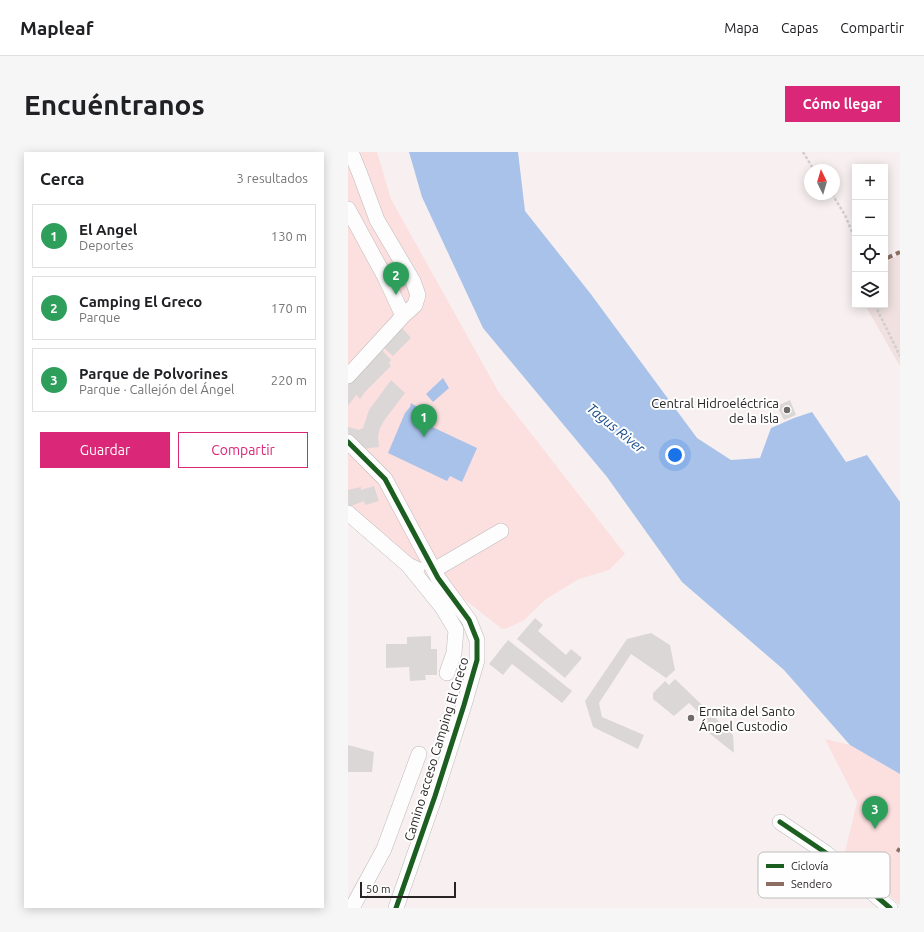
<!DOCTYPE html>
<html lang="es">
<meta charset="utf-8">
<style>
body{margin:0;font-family:Ubuntu,sans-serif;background:#f6f6f6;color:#202124}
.controls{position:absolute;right:12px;top:12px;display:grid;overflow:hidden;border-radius:0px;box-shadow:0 2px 10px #0003}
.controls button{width:36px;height:36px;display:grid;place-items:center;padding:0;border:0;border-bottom:1px solid #e0e0e0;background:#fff;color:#202124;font:20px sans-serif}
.compass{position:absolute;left:456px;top:12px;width:36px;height:36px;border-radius:50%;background:#fff;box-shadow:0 2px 10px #0003;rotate:355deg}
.scale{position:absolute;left:12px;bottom:10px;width:96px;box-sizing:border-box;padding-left:4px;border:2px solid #292424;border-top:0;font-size:11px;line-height:14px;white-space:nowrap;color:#292424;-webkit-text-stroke:3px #fefefe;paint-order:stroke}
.you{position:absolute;left:327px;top:303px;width:14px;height:14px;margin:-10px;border:3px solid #fff;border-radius:50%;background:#1a73e8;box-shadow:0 0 0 6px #1a73e833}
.badge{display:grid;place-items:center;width:26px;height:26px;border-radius:50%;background:#db2777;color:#fff;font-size:13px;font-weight:700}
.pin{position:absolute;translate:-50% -33px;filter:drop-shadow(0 1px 2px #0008)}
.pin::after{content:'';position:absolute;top:21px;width:14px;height:12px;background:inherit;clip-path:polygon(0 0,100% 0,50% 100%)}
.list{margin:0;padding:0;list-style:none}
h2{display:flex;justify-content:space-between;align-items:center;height:52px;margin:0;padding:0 16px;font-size:17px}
h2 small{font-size:13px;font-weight:400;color:#757577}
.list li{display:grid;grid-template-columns:26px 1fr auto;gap:12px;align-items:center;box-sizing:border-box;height:64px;margin:0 8px 8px;padding:0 8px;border:1px solid #e0e0e0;border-radius:0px}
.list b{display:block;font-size:15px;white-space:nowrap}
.list p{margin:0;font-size:13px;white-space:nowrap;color:#757577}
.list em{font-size:13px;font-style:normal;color:#757577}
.actions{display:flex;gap:8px;padding:12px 16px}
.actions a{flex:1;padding:9px 0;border:1px solid #db2777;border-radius:0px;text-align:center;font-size:14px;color:#db2777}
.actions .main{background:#db2777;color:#fff}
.icon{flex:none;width:22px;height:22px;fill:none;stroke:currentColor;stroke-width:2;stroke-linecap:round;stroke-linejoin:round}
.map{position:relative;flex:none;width:552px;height:756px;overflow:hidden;border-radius:0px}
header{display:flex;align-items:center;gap:24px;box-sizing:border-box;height:56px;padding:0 20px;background:#fff;border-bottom:1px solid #e0e0e0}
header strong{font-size:19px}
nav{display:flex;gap:22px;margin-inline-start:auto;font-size:14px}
.intro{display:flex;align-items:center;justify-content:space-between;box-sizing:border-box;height:96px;padding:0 24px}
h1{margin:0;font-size:28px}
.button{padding:10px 18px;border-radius:0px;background:#db2777;color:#fff;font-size:14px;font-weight:700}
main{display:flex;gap:24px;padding:0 24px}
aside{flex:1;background:#fff;border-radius:0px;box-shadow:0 2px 10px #0003}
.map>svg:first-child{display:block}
</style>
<header>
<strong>Mapleaf</strong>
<nav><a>Mapa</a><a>Capas</a><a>Compartir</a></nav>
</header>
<div class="intro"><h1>Encuéntranos</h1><a class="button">Cómo llegar</a></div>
<main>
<aside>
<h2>Cerca<small>3 resultados</small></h2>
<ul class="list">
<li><span class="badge" style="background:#2e9e5b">1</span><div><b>El Angel</b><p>Deportes</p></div><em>130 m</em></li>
<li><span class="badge" style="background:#2e9e5b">2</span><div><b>Camping El Greco</b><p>Parque</p></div><em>170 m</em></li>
<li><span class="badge" style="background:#2e9e5b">3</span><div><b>Parque de Polvorines</b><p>Parque · Callejón del Ángel</p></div><em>220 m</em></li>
</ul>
<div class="actions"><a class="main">Guardar</a><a>Compartir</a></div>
</aside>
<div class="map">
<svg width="552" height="756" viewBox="0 0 552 756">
<rect width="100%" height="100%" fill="#f8f0f0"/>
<path fill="#f0e0e0" d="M552 102V214L517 153H537V111Z"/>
<path fill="#fcdfdf" d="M0 0H29L43 47 150 239 277 402 261 418 231 427 198 447 176 468 160 476 154 477 97 432 66 411 0 356Z
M477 587 502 593 552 622V753L496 704 509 650Z"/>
<path fill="#a8c2e9" d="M61 0H170L177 59 242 141 349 286 383 308 412 306 423 276 446 266 464 260 498 310 519 303 552 350V622L502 593 436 518 334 430 259 325 135 176 74 45Z
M95 226 101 236 85 250 78 242Z
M63 251C72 257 83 261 80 273L129 296 114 330 102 324 99 329 40 301 57 261 62 255Z"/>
<path fill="#dcd7d7" d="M54 176 63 186 45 204 35 195Z
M33 197 43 208 41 211 43 214 17 240 12 247 8 243 0 254V231Z
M43 228 57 241 48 253 37 267 32 276 30 284 31 295 12 297 0 288V275L11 278 15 276 21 258Z
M442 248 448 263 436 268 429 254Z
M26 334 31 349 17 353 16 349 3 354 0 353V338L13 335V338Z
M187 466 195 473 190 479 218 503 223 497 234 506 217 526 169 487Z
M303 481 322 493 327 518 318 526 283 502 251 551 254 565 296 583 290 597 245 575 237 549 279 487Z
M83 484V497H89V523H77L78 528 62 529 61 515 38 516V492H59V485Z
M160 488 224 539 214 551 164 512 155 523 141 512Z
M327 527 385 583 386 601 356 577 360 569 341 551 326 564 305 547V541L317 529 321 533Z
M0 593 26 600 24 620H0Z"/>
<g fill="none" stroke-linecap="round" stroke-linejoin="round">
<g stroke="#bfbaba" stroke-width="16">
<path id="minor" d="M3 0 12 22 29 68 65 129 70 143 67 153 55 164
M0 57 38 127 55 164 0 224
M0 290 37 327 90 426 121 468 129 488V508L116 553 87 644 48 756
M0 361 60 413 69 417
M60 413 94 455 108 478 106 501 99 521
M86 418 153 379
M432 670 478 701 542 756
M4 756 36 697 71 602"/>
</g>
<path stroke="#d1cfcf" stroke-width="2.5" stroke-dasharray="3 2" stroke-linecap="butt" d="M455 0 466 18
M484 42 497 63 507 87
M527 153 552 204"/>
<use href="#minor" stroke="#fefdfd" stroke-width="15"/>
<path stroke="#8d6e63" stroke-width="4" stroke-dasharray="8 4" stroke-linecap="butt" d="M537 107 552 100
M549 697 552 699"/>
<g stroke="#fefefe" stroke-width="8">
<path id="cycleway" d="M0 290 37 327 90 426 121 468 129 488V508L116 553 87 644 48 756
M432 670 478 701 542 756"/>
</g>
<use href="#cycleway" stroke="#1b5e20" stroke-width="5"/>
</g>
<g fill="#716b6b" stroke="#fefefe" stroke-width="1.5">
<circle cx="439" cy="258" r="4"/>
<circle cx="343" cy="566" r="4"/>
</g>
<g text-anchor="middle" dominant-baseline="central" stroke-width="4" stroke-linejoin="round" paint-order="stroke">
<g font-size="13" fill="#292424" stroke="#fefefe" text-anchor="end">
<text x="431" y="251">Central Hidroeléctrica<tspan x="431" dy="15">de la Isla</tspan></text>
<text x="351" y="559" text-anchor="start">Ermita del Santo<tspan x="351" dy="15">Ángel Custodio</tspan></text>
</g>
<g font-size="13" fill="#292424" stroke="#fefefe">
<text transform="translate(88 597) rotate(-73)">Camino acceso Camping El Greco</text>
</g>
<g font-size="14" font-style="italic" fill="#13498a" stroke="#fefefe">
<text transform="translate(268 276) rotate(39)">Tagus River</text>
</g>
</g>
<rect x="410" y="700" width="132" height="46" rx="6" fill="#fefefe" stroke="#bebdbd" stroke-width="1"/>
<rect x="418" y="712" width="18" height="4" fill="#1b5e20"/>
<rect x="418" y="730" width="18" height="4" fill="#8d6e63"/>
<g font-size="11" fill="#292424">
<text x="443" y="718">Ciclovía</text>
<text x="443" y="736">Sendero</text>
</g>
</svg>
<div class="controls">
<button>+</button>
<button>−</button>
<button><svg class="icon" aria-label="locate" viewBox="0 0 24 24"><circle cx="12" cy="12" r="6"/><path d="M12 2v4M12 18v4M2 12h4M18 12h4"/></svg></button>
<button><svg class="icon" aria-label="layers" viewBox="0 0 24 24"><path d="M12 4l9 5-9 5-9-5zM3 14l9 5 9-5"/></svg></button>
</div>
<svg class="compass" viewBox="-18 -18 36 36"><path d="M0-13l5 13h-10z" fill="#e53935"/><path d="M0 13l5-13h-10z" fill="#757577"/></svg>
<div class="scale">50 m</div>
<div class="you"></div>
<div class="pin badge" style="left:76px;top:285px;background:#2e9e5b">1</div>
<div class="pin badge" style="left:48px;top:143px;background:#2e9e5b">2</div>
<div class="pin badge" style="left:527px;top:677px;background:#2e9e5b">3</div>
</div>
</main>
